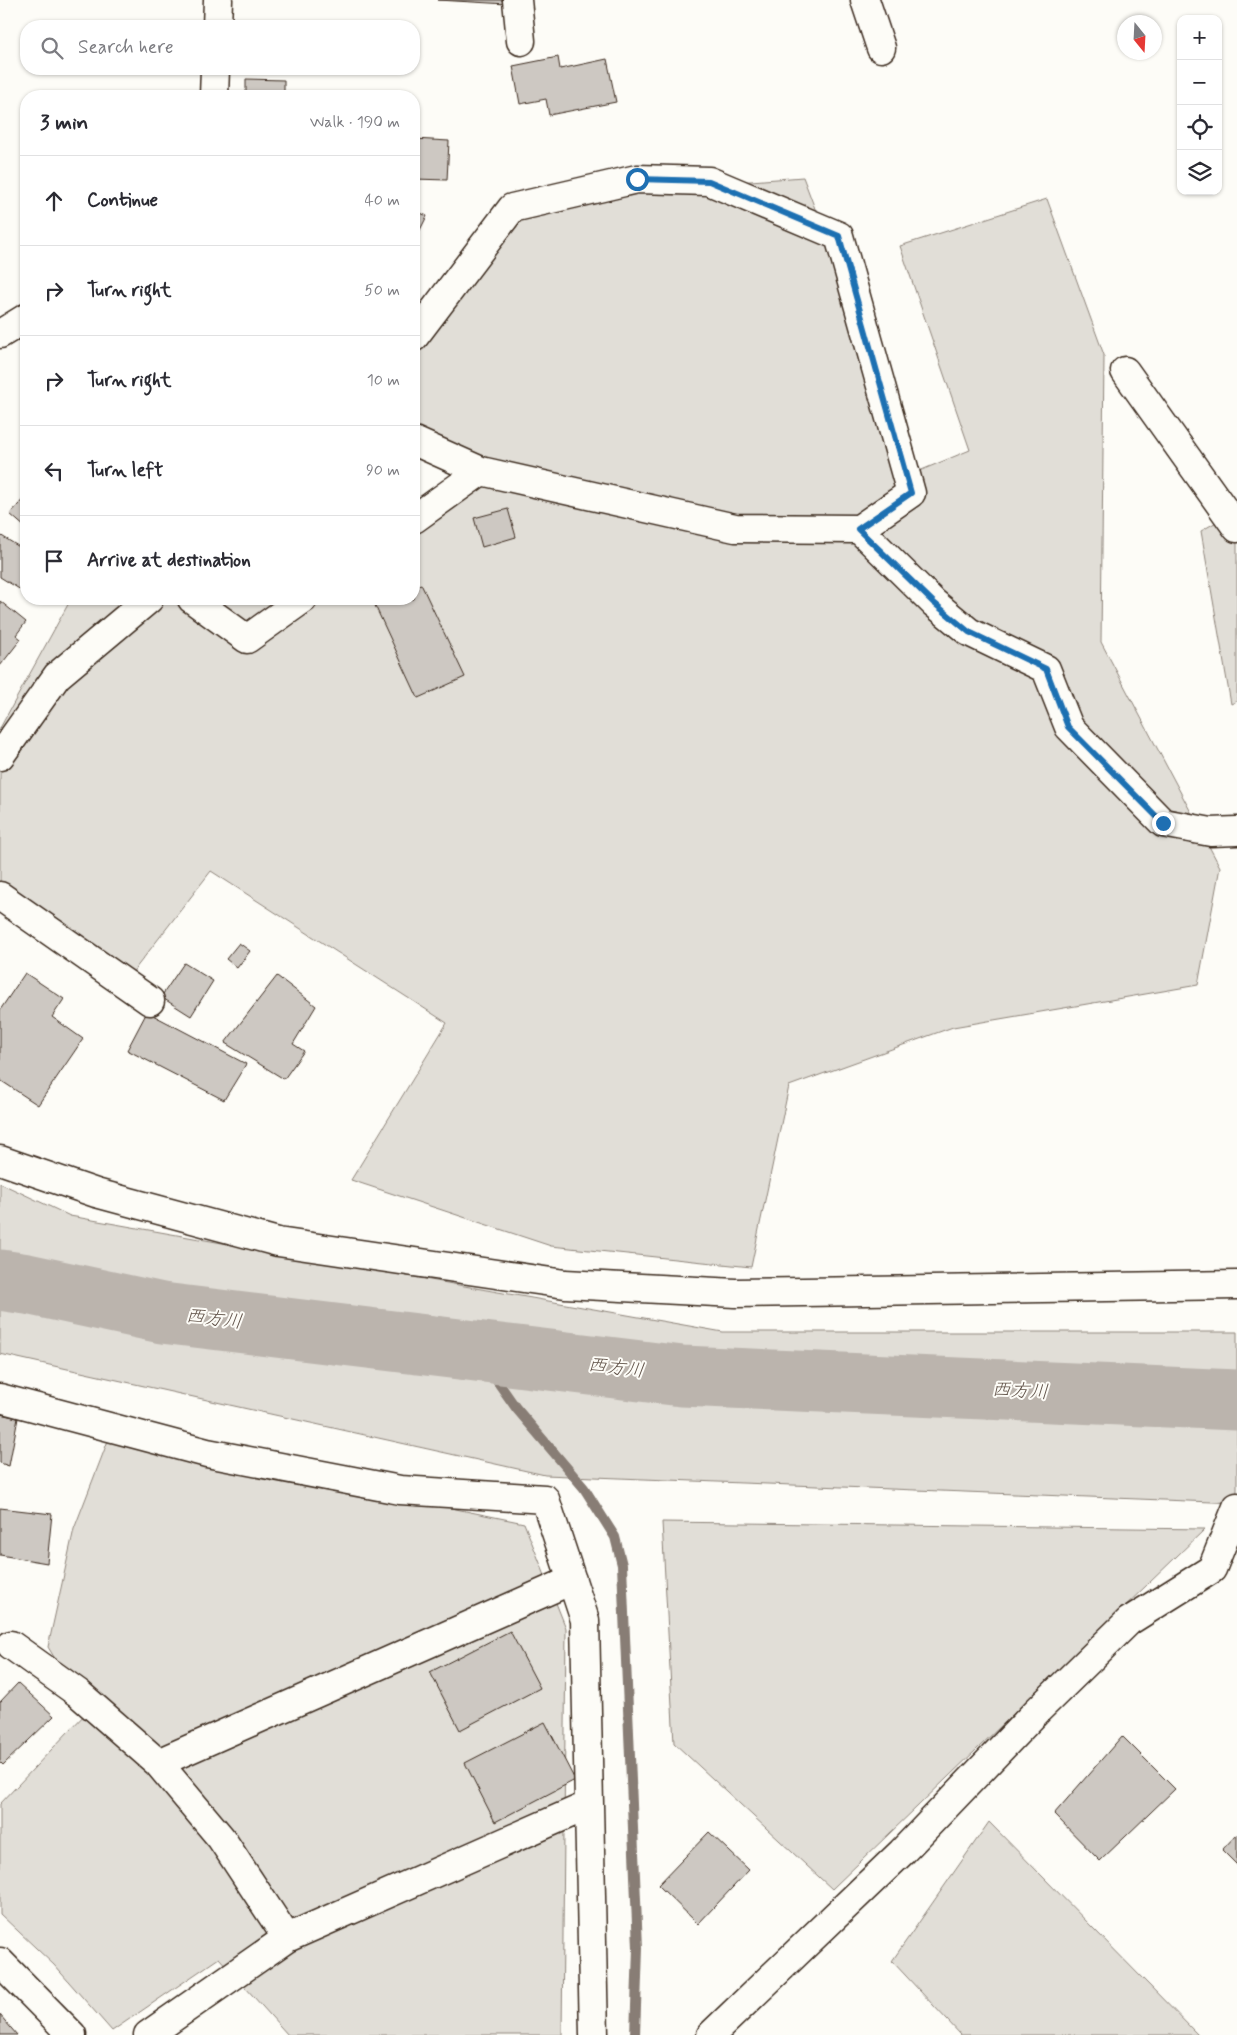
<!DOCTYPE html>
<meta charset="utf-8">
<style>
body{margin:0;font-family:Mynerve,"Klee One",sans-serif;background:#f7f7f7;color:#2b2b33}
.controls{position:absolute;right:15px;top:15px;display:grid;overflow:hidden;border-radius:10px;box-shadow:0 1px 4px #0004}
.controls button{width:45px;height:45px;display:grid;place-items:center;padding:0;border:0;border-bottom:1px solid #e1e1e2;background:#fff;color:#2b2b33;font:25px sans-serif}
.compass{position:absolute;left:1117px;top:15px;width:45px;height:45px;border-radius:50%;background:#fff;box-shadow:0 1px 4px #0004;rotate:162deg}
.stop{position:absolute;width:15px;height:15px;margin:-11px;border:4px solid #1f6fb2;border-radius:50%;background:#fff}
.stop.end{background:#1f6fb2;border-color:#fff;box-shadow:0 1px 5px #0008}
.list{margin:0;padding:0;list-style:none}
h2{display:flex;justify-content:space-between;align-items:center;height:65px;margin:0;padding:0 20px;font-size:21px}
h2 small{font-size:16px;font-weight:400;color:#7c7c81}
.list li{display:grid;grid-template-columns:32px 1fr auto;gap:15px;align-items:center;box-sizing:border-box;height:90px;padding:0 20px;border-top:1px solid #e1e1e2}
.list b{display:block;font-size:19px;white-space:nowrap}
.list em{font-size:16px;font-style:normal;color:#7c7c81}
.icon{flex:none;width:28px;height:28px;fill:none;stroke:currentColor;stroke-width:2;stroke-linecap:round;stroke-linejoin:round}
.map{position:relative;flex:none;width:1237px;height:2035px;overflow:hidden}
.search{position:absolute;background:#fff;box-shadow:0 1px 4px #0004;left:20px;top:20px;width:400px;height:55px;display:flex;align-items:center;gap:12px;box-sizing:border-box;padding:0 18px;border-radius:20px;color:#7c7c81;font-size:19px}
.panel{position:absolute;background:#fff;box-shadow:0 1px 4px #0004;left:20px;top:90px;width:400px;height:515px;border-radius:20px}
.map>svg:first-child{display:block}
</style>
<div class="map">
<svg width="1237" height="2035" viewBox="0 0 1237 2035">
<rect width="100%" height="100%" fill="#fdfcf7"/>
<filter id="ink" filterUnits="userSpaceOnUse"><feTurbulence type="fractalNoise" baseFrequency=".02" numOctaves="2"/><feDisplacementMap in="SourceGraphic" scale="10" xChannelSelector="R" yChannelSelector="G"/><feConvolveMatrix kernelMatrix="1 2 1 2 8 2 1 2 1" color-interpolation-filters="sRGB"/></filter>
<g filter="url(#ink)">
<path fill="#e1ded7" stroke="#8e847a" d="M803 177 878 375 907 476 970 450 900 246 1047 199 1104 355 1101 642 1220 867 1198 985 953 1027 789 1086 751 1267 551 1246 351 1180 447 1023 211 871 125 982 0 896V728L71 599H273L266 624 303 599H414V519L481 471 414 441V337L502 220 567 195Z
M1237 510V701L1231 704 1201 531Z
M0 1183 70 1216 723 1332H1237V1503L545 1475 0 1354Z
M109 1438 524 1523 566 1628 562 2035H288L219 1958 112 2031 54 1965 0 1914V1804L87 1712 48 1647 74 1529Z
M662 1522 1205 1529 832 1889 674 1743Z
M989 1822 1198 2035H961L892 1961Z"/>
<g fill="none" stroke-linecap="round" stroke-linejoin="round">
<path stroke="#887d74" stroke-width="10" d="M476 1351 516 1408 584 1488 615 1537 622 1565 638 1948 635 2035"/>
<path stroke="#bbb4ad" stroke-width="61" d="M0 1280 27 1284 162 1313 682 1376 1237 1400"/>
</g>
<path fill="#cdc8c2" stroke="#3b2a1e" d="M438 0H507V4Z
M558 57 560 69 607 59 616 102 549 115 546 99 520 104 513 66Z
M246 79 284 80V96H246Z
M414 139 449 141 447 180 414 179Z
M414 210 427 216 414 242Z
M26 496V528L10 514Z
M508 509 516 537 482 547 474 518Z
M0 535 26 551V581L21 590 0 577Z
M421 584 465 677 418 698 372 599H414V587Z
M0 601 26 622 16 635 21 639 0 666Z
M239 943 250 951 237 968 226 959Z
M184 963 213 981 191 1016 161 997Z
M25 973 64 999 52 1017 83 1039 38 1105 0 1080V1010Z
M277 976 316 1006 293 1044 304 1051 284 1079 225 1043Z
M147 1012 246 1064 224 1100 127 1050Z
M0 1414 18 1418 9 1466 0 1463Z
M0 1508 52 1514 47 1563 0 1555Z
M510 1631 540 1688 460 1730 430 1672Z
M18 1683 54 1716 3 1765 0 1762V1702Z
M545 1722 575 1780 495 1822 465 1763Z
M1122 1736 1175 1789 1100 1861 1054 1814Z
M709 1832 749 1870 698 1924 658 1885Z
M1237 1834V1865L1222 1850Z
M0 2015 17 2035H0Z"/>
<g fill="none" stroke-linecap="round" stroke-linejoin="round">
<g stroke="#3b2a1e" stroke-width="31">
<path id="minor" d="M517 0 521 41
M865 0 881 48
M217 26 218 0
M214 96 215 69
M0 334 26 318
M414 337 512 208 637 179 709 181 839 236 911 493 859 529 735 528 481 471 414 519
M1125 371 1237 528
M414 441 481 471
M859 529 934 603 969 632 1046 669 1069 727 1163 823 1211 832 1237 831
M192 599 247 639 303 599
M0 756 57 676 149 599
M0 896 150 1001
M0 1160 96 1193 278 1242 565 1284 735 1293 1237 1285
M0 1398 207 1453 400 1490 545 1499 585 1620 594 2035
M11 1645 78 1693 158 1763 221 1838 287 1938
M158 1763 572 1580
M0 1962 72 2035
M148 2035 287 1938 589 1805
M711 2035 902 1852 1038 1710 1129 1621 1212 1569 1237 1507"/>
</g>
<use href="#minor" stroke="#fdfcf7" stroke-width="28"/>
</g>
</g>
<g fill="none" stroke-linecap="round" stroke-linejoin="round" filter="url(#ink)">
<path stroke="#1f6fb2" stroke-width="6" d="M637 179 709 181 839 236 911 493 858 529 934 603 969 632 1046 669 1068 727 1163 823"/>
</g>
<g text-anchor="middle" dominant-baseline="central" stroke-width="4" stroke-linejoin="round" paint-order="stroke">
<g font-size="19" font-style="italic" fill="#615349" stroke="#fdfcf7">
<text transform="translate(214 1319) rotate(7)">西方川</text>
<text transform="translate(616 1368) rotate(7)">西方川</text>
<text transform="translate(1020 1391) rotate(3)">西方川</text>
</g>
</g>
</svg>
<div class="controls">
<button>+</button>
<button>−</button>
<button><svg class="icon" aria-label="locate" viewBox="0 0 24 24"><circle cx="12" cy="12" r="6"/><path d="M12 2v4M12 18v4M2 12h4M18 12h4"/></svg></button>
<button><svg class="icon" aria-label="layers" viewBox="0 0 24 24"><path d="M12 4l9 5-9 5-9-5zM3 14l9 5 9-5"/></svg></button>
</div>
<svg class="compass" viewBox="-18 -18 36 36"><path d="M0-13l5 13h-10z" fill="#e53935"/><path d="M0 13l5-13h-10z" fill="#7c7c81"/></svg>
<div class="stop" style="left:637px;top:179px"></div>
<div class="stop end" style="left:1163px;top:823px"></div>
<div class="search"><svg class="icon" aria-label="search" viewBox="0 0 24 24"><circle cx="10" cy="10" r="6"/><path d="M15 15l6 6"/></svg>Search here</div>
<section class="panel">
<h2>3 min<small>Walk · 190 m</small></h2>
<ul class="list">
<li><svg class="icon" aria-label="ahead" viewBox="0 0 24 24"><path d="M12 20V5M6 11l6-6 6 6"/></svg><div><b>Continue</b></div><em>40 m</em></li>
<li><svg class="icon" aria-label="right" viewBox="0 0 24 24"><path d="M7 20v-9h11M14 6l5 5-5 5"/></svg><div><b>Turn right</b></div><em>50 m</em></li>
<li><svg class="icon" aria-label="right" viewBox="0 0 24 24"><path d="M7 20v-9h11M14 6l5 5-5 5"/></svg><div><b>Turn right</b></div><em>10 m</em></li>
<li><svg class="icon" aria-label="left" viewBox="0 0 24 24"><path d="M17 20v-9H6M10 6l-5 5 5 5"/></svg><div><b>Turn left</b></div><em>90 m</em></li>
<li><svg class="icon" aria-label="arrive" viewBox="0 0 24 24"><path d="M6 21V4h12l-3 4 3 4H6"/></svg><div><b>Arrive at destination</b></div></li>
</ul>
</section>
</div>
